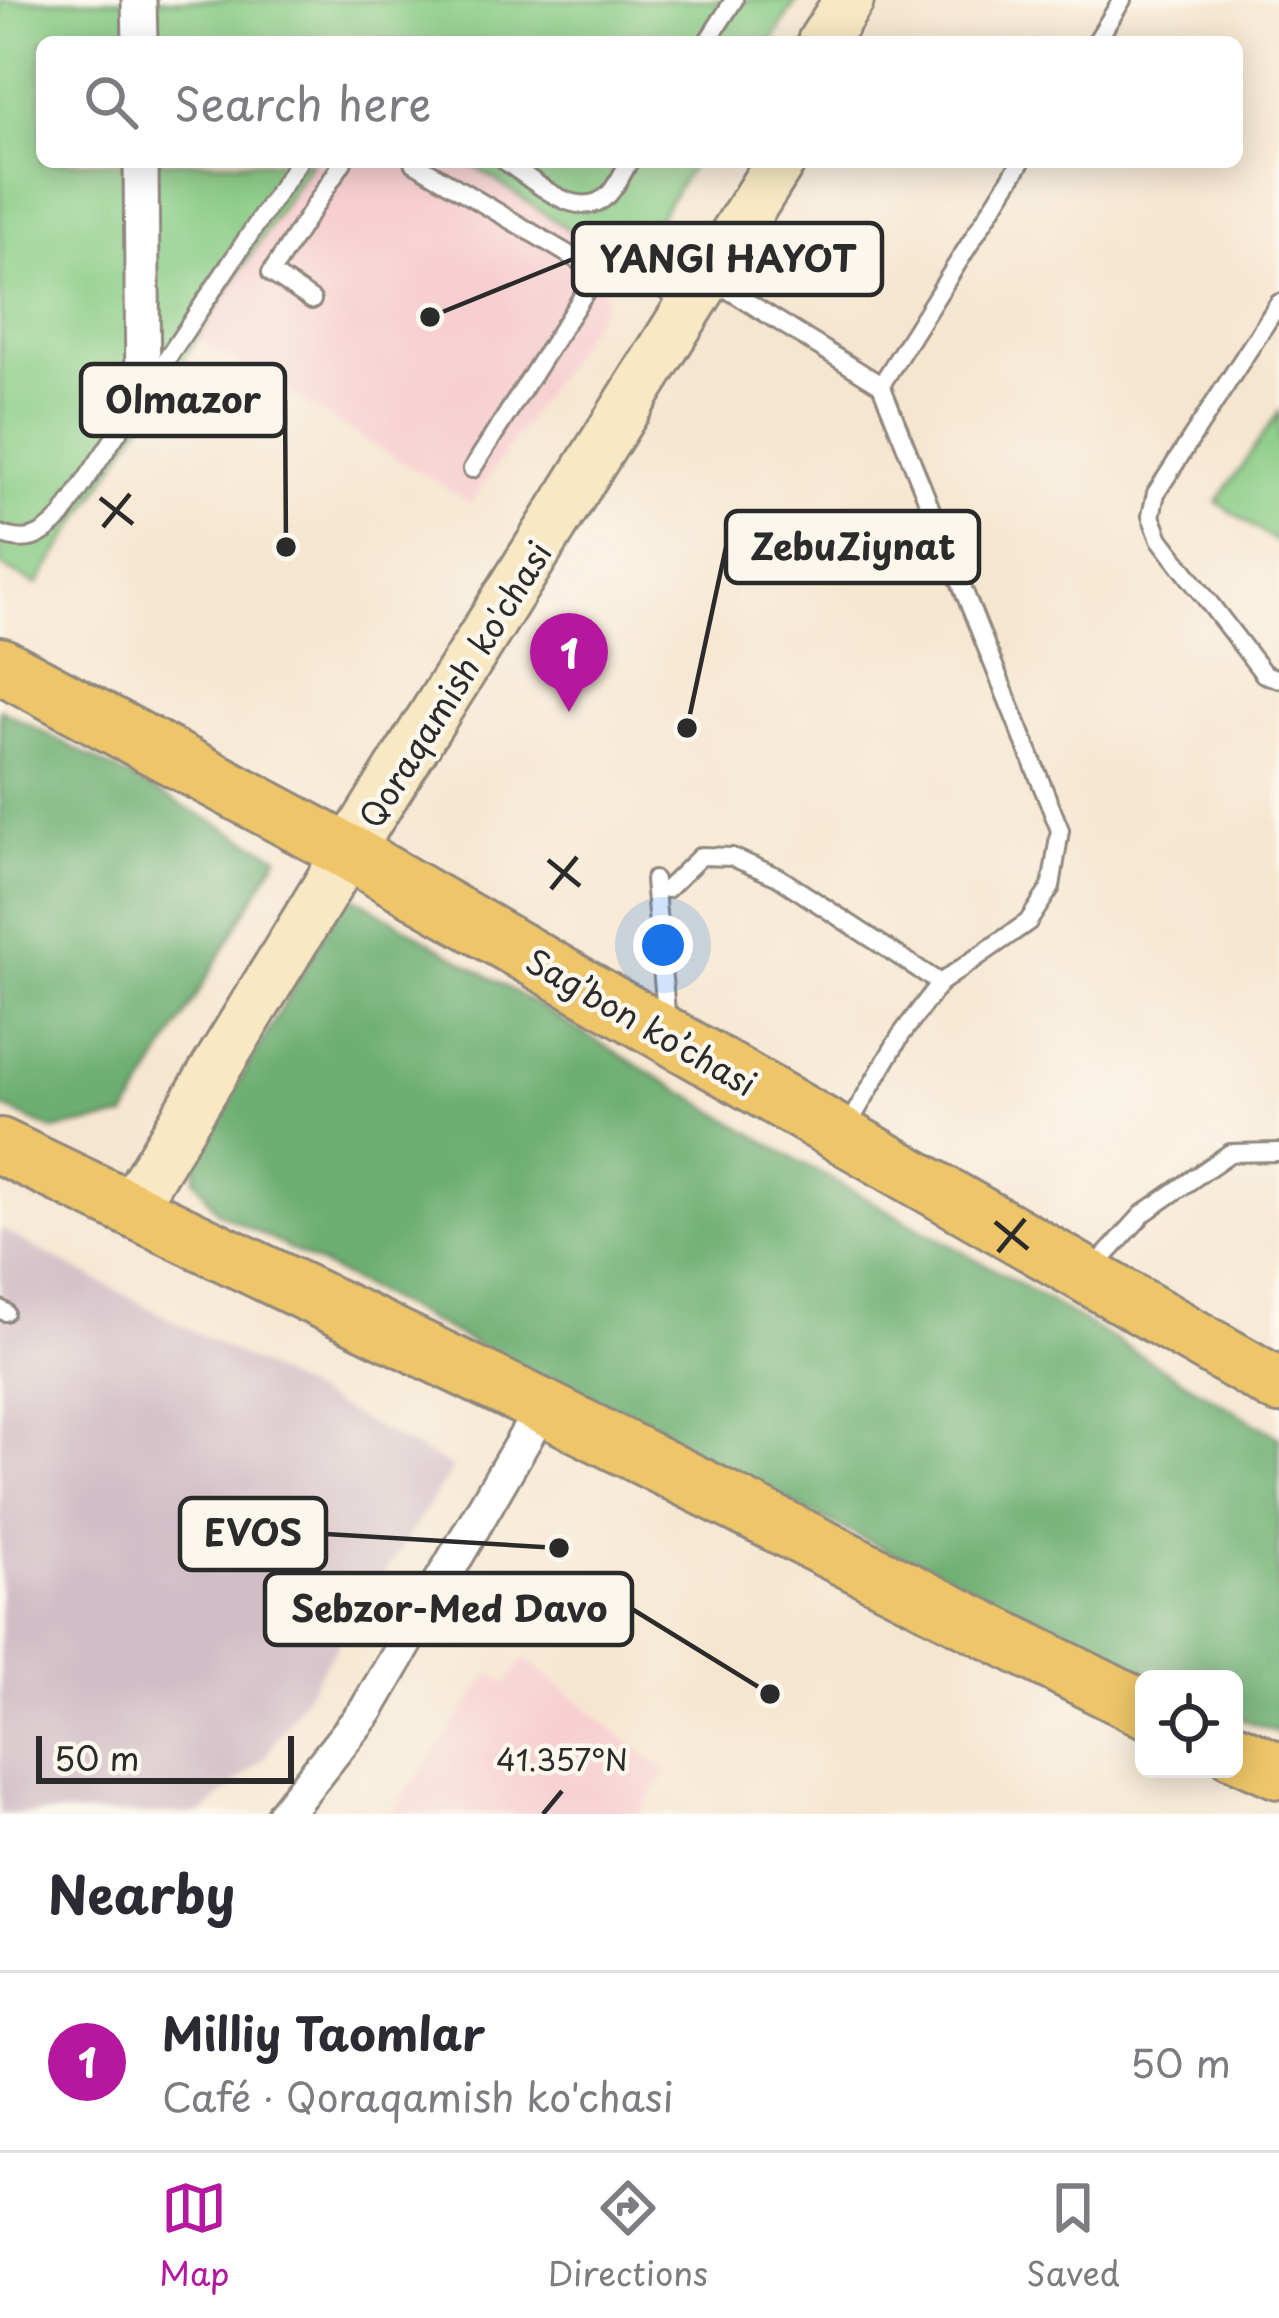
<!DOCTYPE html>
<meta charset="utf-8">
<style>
body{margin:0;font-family:"Playpen Sans",sans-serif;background:#f2f2f3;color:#2b2b33}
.controls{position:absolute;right:36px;bottom:36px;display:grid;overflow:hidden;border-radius:18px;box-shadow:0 6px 30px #0003}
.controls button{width:108px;height:108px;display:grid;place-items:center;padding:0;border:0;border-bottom:3px solid #e1e1e2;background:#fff;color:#2b2b33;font:60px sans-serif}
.scale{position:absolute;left:36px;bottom:30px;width:258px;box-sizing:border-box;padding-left:12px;border:6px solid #2b2b2b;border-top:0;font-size:33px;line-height:42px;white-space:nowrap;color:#2b2b2b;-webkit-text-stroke:9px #fbf7ec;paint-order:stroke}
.you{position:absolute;left:663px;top:945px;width:42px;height:42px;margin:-30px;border:9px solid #fff;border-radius:50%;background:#1a73e8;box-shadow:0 0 0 18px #1a73e833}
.badge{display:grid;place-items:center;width:78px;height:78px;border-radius:50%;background:#b5179e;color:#fff;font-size:39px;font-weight:700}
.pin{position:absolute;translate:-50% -99px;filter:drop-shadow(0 3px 6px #0008)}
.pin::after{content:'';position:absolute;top:63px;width:42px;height:36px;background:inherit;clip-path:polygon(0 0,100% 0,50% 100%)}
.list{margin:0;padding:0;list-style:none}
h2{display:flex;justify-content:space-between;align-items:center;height:156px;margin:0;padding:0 48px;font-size:51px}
h2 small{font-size:39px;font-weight:400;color:#7c7c81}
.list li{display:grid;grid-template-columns:78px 1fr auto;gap:36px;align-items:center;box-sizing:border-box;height:180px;padding:0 48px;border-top:3px solid #e1e1e2}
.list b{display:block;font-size:45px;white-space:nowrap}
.list p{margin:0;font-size:39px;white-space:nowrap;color:#7c7c81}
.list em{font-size:39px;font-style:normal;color:#7c7c81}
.icon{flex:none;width:66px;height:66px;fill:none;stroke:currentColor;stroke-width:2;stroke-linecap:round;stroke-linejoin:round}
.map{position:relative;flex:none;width:1279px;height:1814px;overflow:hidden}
.search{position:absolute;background:#fff;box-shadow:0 6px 30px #0003;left:36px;right:36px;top:36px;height:132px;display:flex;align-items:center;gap:30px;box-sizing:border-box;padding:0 42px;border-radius:18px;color:#7c7c81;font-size:45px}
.sheet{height:336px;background:#fff}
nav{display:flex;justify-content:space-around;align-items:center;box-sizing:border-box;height:168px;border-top:3px solid #e1e1e2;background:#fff;font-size:33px;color:#7c7c81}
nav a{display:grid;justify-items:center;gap:6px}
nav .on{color:#b5179e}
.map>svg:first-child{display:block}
</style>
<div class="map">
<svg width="1279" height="1814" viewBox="0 0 1279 1814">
<rect width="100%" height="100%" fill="#fbf7ec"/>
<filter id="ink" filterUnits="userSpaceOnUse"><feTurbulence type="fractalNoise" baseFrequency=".00833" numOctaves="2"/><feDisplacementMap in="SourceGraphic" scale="24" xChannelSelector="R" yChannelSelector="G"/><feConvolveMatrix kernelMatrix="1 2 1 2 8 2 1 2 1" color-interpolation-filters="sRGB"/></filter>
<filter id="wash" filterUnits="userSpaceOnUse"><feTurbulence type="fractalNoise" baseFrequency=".004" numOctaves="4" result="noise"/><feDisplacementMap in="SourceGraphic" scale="48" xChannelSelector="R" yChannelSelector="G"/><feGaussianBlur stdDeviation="2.7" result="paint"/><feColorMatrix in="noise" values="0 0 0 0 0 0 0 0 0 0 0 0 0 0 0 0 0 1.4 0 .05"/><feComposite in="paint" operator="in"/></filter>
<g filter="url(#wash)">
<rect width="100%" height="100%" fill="#f6e6d0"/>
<path fill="#f7cfd1" d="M311 162H468L590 244 606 301 471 503 194 337Z
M525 1658 666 1772 638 1814H390L491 1673 506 1684Z"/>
<path fill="#d2bdc6" d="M0 1229 453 1468 265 1757 201 1814H0Z"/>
<path fill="#87cb84" stroke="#597b58" stroke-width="3" d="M0 0H797L771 42H42V162H311L37 585 0 565Z
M468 162H694L639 248 606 231 590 244Z
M1279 412V544L1217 502Z"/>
<path fill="#6daf72" stroke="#4c6d4e" stroke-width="3" d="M0 709 278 856 126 1117 52 1130 0 1105Z
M348 893 795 1159 1001 1273 1279 1437V1733L1234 1716V1679H1147L617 1417 218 1212 195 1180 196 1156Z"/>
</g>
<g filter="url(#ink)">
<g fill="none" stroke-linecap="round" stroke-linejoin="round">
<g stroke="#90887e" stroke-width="22">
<path id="lane" d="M707 42 734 0
M1096 42 1122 0
M413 162 598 272
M506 162C532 179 578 224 608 195 617 186 623 172 629 162
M709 278 881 385
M312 300 271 273 343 162
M1279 303 1156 493 1151 516 1160 539 1264 674 1279 679
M472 469 598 272 623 263 685 303
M0 534C28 545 42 537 62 516L298 162
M654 880 667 1023
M667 889 701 856 732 857 778 877 940 983
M847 1127 901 1035 940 983 1028 922 1051 887 1060 830 881 385 1021 162
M1091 1271 1144 1213 1230 1153 1279 1152
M0 1309 5 1312"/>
</g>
<g stroke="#90887e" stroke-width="39">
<path id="street" d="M139 0 140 42
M141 162 143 394
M284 1814 366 1711 543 1407"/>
</g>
<g stroke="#90887e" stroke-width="54">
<path id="secondary" d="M822 42 849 0
M130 1209 348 852 780 162"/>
</g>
<g stroke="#90887e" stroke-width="60">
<path id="primary" d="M0 665 348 852 1279 1386
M0 1146 543 1407 1144 1709
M1234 1751 1279 1771"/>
</g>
<use href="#lane" stroke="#fff" stroke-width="16"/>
<use href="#street" stroke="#fff" stroke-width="33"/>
<use href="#secondary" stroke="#f8e8c3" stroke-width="48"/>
<use href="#primary" stroke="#eec569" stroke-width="54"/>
</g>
</g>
<path fill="none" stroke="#2b2b2b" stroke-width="4.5" d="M100 498 133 524M103 527 130 494M548 860 580 886M551 889 577 857M995 1222 1028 1249M998 1252 1025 1219M543 1814 562 1791"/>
<g text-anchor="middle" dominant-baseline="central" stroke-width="9" stroke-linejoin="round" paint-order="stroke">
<g font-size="33" fill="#2b2b2b" stroke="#fbf7ec">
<text transform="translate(454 684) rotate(-58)">Qoraqamish ko'chasi</text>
<text transform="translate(642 1021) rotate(30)">Sag’bon ko’chasi</text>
</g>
</g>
<g font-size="30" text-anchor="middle" fill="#2b2b2b" stroke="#fbf7ec" stroke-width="9" stroke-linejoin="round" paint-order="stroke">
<text x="562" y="1771">41.357°N</text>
</g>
<path fill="none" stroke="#2b2b2b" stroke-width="4.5" d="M430 317L573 259M286 547L285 400M687 728L726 547M559 1548L326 1534M770 1694L632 1609"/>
<g fill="#2b2b2b" stroke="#fbf7ec" stroke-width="4.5">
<circle cx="430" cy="317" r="12"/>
<circle cx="286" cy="547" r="12"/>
<circle cx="687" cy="728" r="12"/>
<circle cx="559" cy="1548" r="12"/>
<circle cx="770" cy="1694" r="12"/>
</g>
<g fill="#fbf7ec" stroke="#2b2b2b" stroke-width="4.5">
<rect x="573" y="223" width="309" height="72" rx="12"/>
<rect x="81" y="364" width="204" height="72" rx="12"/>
<rect x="726" y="511" width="253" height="72" rx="12"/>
<rect x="180" y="1498" width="146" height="72" rx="12"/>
<rect x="265" y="1573" width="367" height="72" rx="12"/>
</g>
<g font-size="36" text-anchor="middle" font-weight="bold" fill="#2b2b2b">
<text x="728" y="272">YANGI HAYOT</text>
<text x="183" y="413">Olmazor</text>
<text x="853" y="560">ZebuZiynat</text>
<text x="253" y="1546">EVOS</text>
<text x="449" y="1622">Sebzor-Med Davo</text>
</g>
</svg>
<div class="controls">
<button><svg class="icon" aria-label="locate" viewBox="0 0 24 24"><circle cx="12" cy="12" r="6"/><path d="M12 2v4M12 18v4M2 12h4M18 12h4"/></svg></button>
</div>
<div class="scale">50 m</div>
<div class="you"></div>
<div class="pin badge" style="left:569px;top:712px">1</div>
<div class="search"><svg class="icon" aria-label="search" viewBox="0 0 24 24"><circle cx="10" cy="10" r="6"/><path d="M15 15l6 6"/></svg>Search here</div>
</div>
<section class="sheet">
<h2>Nearby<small></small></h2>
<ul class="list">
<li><span class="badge">1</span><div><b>Milliy Taomlar</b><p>Café · Qoraqamish ko'chasi</p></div><em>50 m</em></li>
</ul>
</section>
<nav>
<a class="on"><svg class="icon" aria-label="map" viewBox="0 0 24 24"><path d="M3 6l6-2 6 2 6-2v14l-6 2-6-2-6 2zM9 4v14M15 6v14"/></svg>Map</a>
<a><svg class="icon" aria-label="directions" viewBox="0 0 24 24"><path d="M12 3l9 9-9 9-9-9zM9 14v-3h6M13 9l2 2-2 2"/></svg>Directions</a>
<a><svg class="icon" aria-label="saved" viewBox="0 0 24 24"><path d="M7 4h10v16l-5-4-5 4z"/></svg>Saved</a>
</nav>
